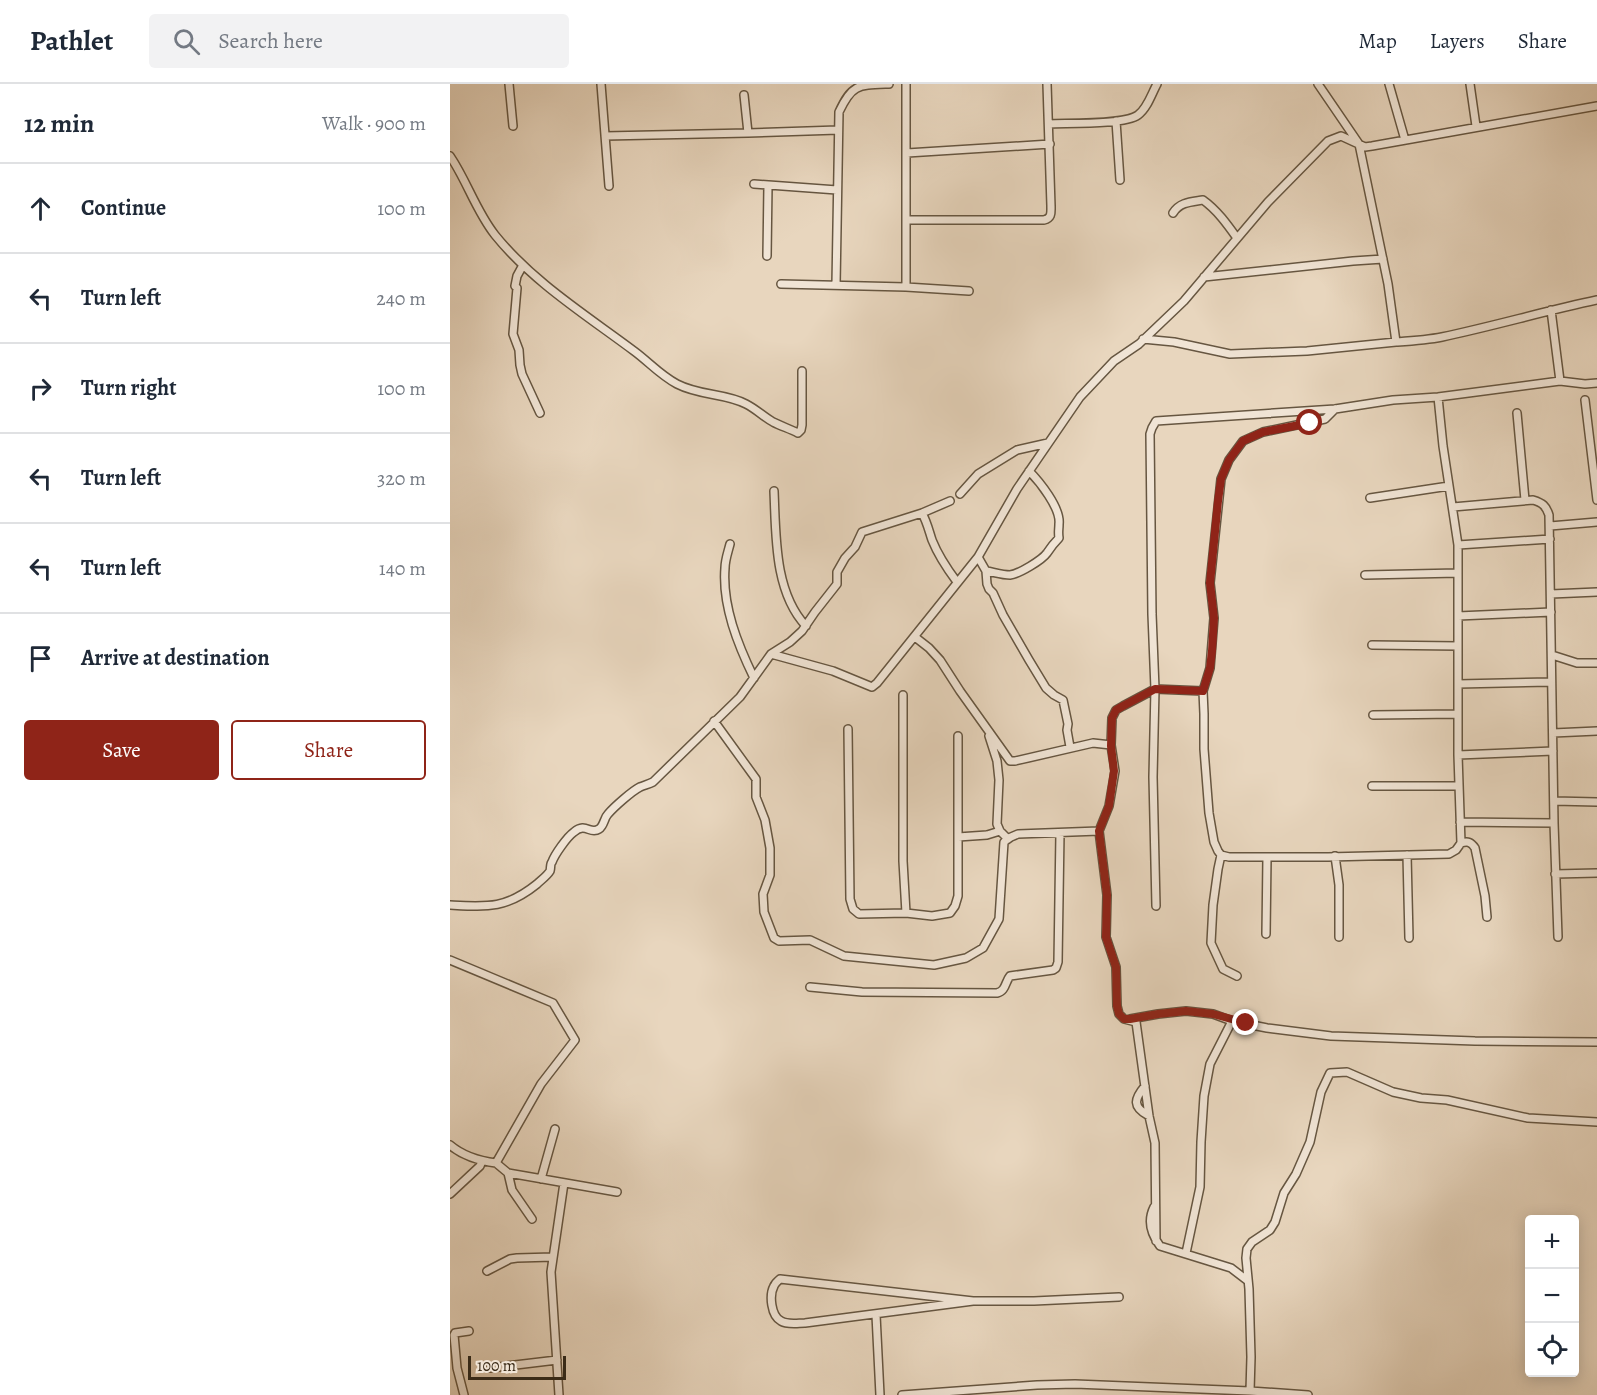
<!DOCTYPE html>
<meta charset="utf-8">
<style>
body{margin:0;font-family:Alegreya,serif;background:#f2f2f3;color:#1f2937}
.controls{position:absolute;right:18px;bottom:18px;display:grid;overflow:hidden;border-radius:6px;box-shadow:0 3px 15px #0003}
.controls button{width:54px;height:54px;display:grid;place-items:center;padding:0;border:0;border-bottom:2px solid #e0e1e3;background:#fff;color:#1f2937;font:30px sans-serif}
.scale{position:absolute;left:18px;bottom:15px;width:98px;box-sizing:border-box;padding-left:6px;border:3px solid #3b2b17;border-top:0;font-size:16px;line-height:21px;white-space:nowrap;color:#3b2b17;-webkit-text-stroke:4px #f0e4d5;paint-order:stroke}
.stop{position:absolute;width:18px;height:18px;margin:-14px;border:4px solid #8f2418;border-radius:50%;background:#fff}
.stop.end{background:#8f2418;border-color:#fff;box-shadow:0 2px 6px #0008}
.list{margin:0;padding:0;list-style:none}
h2{display:flex;justify-content:space-between;align-items:center;height:78px;margin:0;padding:0 24px;font-size:26px}
h2 small{font-size:20px;font-weight:400;color:#747a83}
.list li{display:grid;grid-template-columns:39px 1fr auto;gap:18px;align-items:center;box-sizing:border-box;height:90px;padding:0 24px;border-top:2px solid #e0e1e3}
.list b{display:block;font-size:22px;white-space:nowrap}
.list em{font-size:20px;font-style:normal;color:#747a83}
.actions{display:flex;gap:12px;padding:18px 24px}
.actions a{flex:1;padding:14px 0;border:2px solid #8f2418;border-radius:6px;text-align:center;font-size:21px;color:#8f2418}
.actions .main{background:#8f2418;color:#fff}
.icon{flex:none;width:33px;height:33px;fill:none;stroke:currentColor;stroke-width:2;stroke-linecap:round;stroke-linejoin:round}
.map{position:relative;flex:none;width:1147px;height:1311px;overflow:hidden}
header{display:flex;align-items:center;gap:36px;box-sizing:border-box;height:84px;padding:0 30px;background:#fff;border-bottom:2px solid #e0e1e3}
header strong{font-size:28px}
nav{display:flex;gap:33px;margin-inline-start:auto;font-size:21px}
.search{width:420px;height:54px;background:#f2f2f3;display:flex;align-items:center;gap:15px;box-sizing:border-box;padding:0 21px;border-radius:6px;color:#747a83;font-size:22px}
main{display:flex}
aside{flex:1;background:#fff}
.map>svg:first-child{display:block}
</style>
<header>
<strong>Pathlet</strong>
<div class="search"><svg class="icon" aria-label="search" viewBox="0 0 24 24"><circle cx="10" cy="10" r="6"/><path d="M15 15l6 6"/></svg>Search here</div>
<nav><a>Map</a><a>Layers</a><a>Share</a></nav>
</header>
<main>
<aside>
<h2>12 min<small>Walk · 900 m</small></h2>
<ul class="list">
<li><svg class="icon" aria-label="ahead" viewBox="0 0 24 24"><path d="M12 20V5M6 11l6-6 6 6"/></svg><div><b>Continue</b></div><em>100 m</em></li>
<li><svg class="icon" aria-label="left" viewBox="0 0 24 24"><path d="M17 20v-9H6M10 6l-5 5 5 5"/></svg><div><b>Turn left</b></div><em>240 m</em></li>
<li><svg class="icon" aria-label="right" viewBox="0 0 24 24"><path d="M7 20v-9h11M14 6l5 5-5 5"/></svg><div><b>Turn right</b></div><em>100 m</em></li>
<li><svg class="icon" aria-label="left" viewBox="0 0 24 24"><path d="M17 20v-9H6M10 6l-5 5 5 5"/></svg><div><b>Turn left</b></div><em>320 m</em></li>
<li><svg class="icon" aria-label="left" viewBox="0 0 24 24"><path d="M17 20v-9H6M10 6l-5 5 5 5"/></svg><div><b>Turn left</b></div><em>140 m</em></li>
<li><svg class="icon" aria-label="arrive" viewBox="0 0 24 24"><path d="M6 21V4h12l-3 4 3 4H6"/></svg><div><b>Arrive at destination</b></div></li>
</ul>
<div class="actions"><a class="main">Save</a><a>Share</a></div>
</aside>
<div class="map">
<svg width="1147" height="1311" viewBox="0 0 1147 1311">
<rect width="100%" height="100%" fill="#e8d6be"/>
<filter id="stains"><feTurbulence type="fractalNoise" baseFrequency=".00333" numOctaves="4"/><feColorMatrix values="0 0 0 0 .2 0 0 0 0 .09 0 0 0 0 .02 0 0 0 .5 -.17"/></filter>
<radialGradient id="worn" r=".72"><stop offset=".6" stop-color="#630" stop-opacity="0"/><stop offset="1" stop-color="#630" stop-opacity=".3"/></radialGradient>
<g fill="none" stroke-linecap="round" stroke-linejoin="round">
<g stroke="#665641" stroke-width="10">
<path id="street" d="M59 0 63 42
M151 0 159 102
M868 0 909 60 938 200 946 258C961 257 977 256 992 253 1044 242 1095 227 1147 216
M939 0 955 56
M1020 0 1026 42
M294 11 298 49
M666 37 670 96
M599 40C617 39 675 41 688 31 697 25 702 9 707 0
M155 52 298 49 388 46
M457 69 600 60
M0 72C17 97 26 127 45 151 83 198 136 231 184 267 199 278 210 291 227 300 250 312 275 309 296 320 306 325 314 333 323 338 331 342 340 345 348 349L351 346 352 341V287
M304 100 387 106
M723 129C730 118 741 118 753 116 767 126 777 140 787 154
M456 136H594C602 134 601 129 601 122L597 0
M317 172 318 101
M73 181 67 192 65 202 67 204 63 250 69 266 70 281 72 290 90 329
M754 193 903 177 933 175
M331 200 456 203 519 207
M386 201 389 28C402 0 408 1 439 0
M456 203V0
M1101 226 1110 297
M693 255 724 258 780 270 857 267 946 258
M1135 316 1147 416
M885 325 875 335 813 348 793 357 779 376 771 395 760 499 764 534 760 584 753 607 754 630V665L759 729 764 758 768 767 771 771 779 773H878L999 770 1006 766 1011 759 1008 671V461L993 362 988 313
M1067 329 1075 416
M324 407C326 451 324 508 356 542
M510 410 528 390 567 366 598 359
M920 414 999 402
M1003 423 1083 416C1093 419 1096 422 1099 431L1104 739 1108 853
M472 429C477 438 479 447 482 456 488 471 498 486 507 498
M1100 442 1147 438
M280 460C278 468 275 476 275 484 272 522 288 561 304 594
M1008 461 1100 455
M528 473 536 487 537 500 539 505 543 509 553 531 579 576 596 604 604 611 613 616 618 640 617 646 620 663
M536 487C543 488 552 491 560 491 569 490 592 476 597 469 601 463 604 459 609 454 608 447 609 446 609 440 611 424 589 397 579 387
M915 491 1008 489
M1101 510 1147 508
M1008 532 1101 528
M465 553 479 564 490 576 510 607 560 677H565L643 659 661 661
M922 561 1008 562
M321 570 383 587 422 603 427 599 528 473 567 405 630 313 664 277 689 260 734 217 818 118 878 57 891 52 915 63 922 62 1147 22
M1102 571 1127 579H1147
M1008 600 1101 598
M453 611V777L456 829
M923 631 1008 630
M264 637 306 695V713L315 736 320 764V791L313 810 314 828 324 854 329 857 360 856 394 872 484 881 516 874 533 864 549 835 554 758 561 753 568 750 649 747
M398 645 400 815 403 825 409 830 456 829 482 832 500 829 505 822 508 812V652
M1103 649 1147 647
M539 652 547 677 549 696 547 740 550 747 558 755
M1008 671 1103 667
M922 702H1009
M1104 717 1147 718
M1010 738 1104 739
M508 753 537 751 550 747
M1011 759C1018 757 1021 758 1025 764L1035 812 1037 833
M771 771 768 785 763 821 761 859 773 885 787 892
M957 771 959 854
M885 772 889 801V853
M1105 790 1147 789
M0 821C37 823 56 825 87 800 91 796 97 792 100 787 101 784 100 780 102 778 105 770 117 753 124 748 136 738 140 751 149 745 154 742 154 734 158 730 164 723 182 707 190 703 195 701 199 700 203 698L290 613 321 570 340 558 352 547 365 528 387 500V488L395 474 405 463 412 448 472 429 500 417
M706 822 703 693 705 605 702 530 700 350 702 344 706 337 885 325 943 316 988 313 1110 297 1135 300 1147 299
M816 850 817 773
M0 876 103 919 125 956 91 1000 46 1079C30 1077 13 1072 0 1061
M360 903 412 908 547 909C556 907 555 898 560 892L603 886 606 884 608 878 610 749
M680 935 708 930 736 927 763 930 782 937 817 944 881 952 1025 957 1147 958
M695 1002C684 1015 682 1023 699 1032
M46 1079 58 1089 167 1108
M58 1089 62 1106 82 1135
M91 1095 105 1045
M0 1110 30 1082 32 1077
M704 1123C697 1137 701 1150 710 1162L781 1184 798 1197
M706 1157 705 1059 699 1032 686 938 674 935 669 930 667 922 666 883 656 853 657 811 649 747 659 722 665 687 661 661 662 634 666 626 673 622 705 605 753 607
M736 1169 750 1103 751 1058 754 1012 760 980 782 937
M37 1187 60 1175 67 1174 103 1173
M523 1217 355 1239C348 1239 337 1241 331 1237 321 1232 319 1211 324 1202 325 1199 328 1197 330 1195L523 1217H584L669 1213
M426 1231 430 1311
M40 1284 107 1276
M800 1307 801 1273 799 1205 796 1174 797 1165 802 1158 820 1146 825 1138 834 1109 846 1090 860 1058 871 1008 880 989 897 988 943 1008 971 1014 997 1016 1078 1034 1147 1038
M14 1311 7 1284 4 1251 5 1249 19 1247
M109 1311 101 1188 114 1099
M452 1311 587 1301 625 1300 800 1307 858 1311"/>
</g>
<use href="#street" stroke="#f0e4d5" stroke-width="7"/>
</g>
<g fill="none" stroke-linecap="round" stroke-linejoin="round">
<path stroke="#8f2418" stroke-width="8" d="M796 939 763 930 736 927 708 930 680 935H674L669 930 667 922 666 883 656 853 657 811 649 747 659 722 664 687 661 662 662 634 666 626 673 622 705 605 753 607 760 584 762 567 764 534 760 499 768 417 771 395 779 376 793 357 813 348 860 339"/>
</g>
<rect width="100%" height="100%" filter="url(#stains)"/>
<rect width="100%" height="100%" fill="url(#worn)"/>
</svg>
<div class="controls">
<button>+</button>
<button>−</button>
<button><svg class="icon" aria-label="locate" viewBox="0 0 24 24"><circle cx="12" cy="12" r="6"/><path d="M12 2v4M12 18v4M2 12h4M18 12h4"/></svg></button>
</div>
<div class="scale">100 m</div>
<div class="stop" style="left:860px;top:339px"></div>
<div class="stop end" style="left:796px;top:939px"></div>
</div>
</main>
